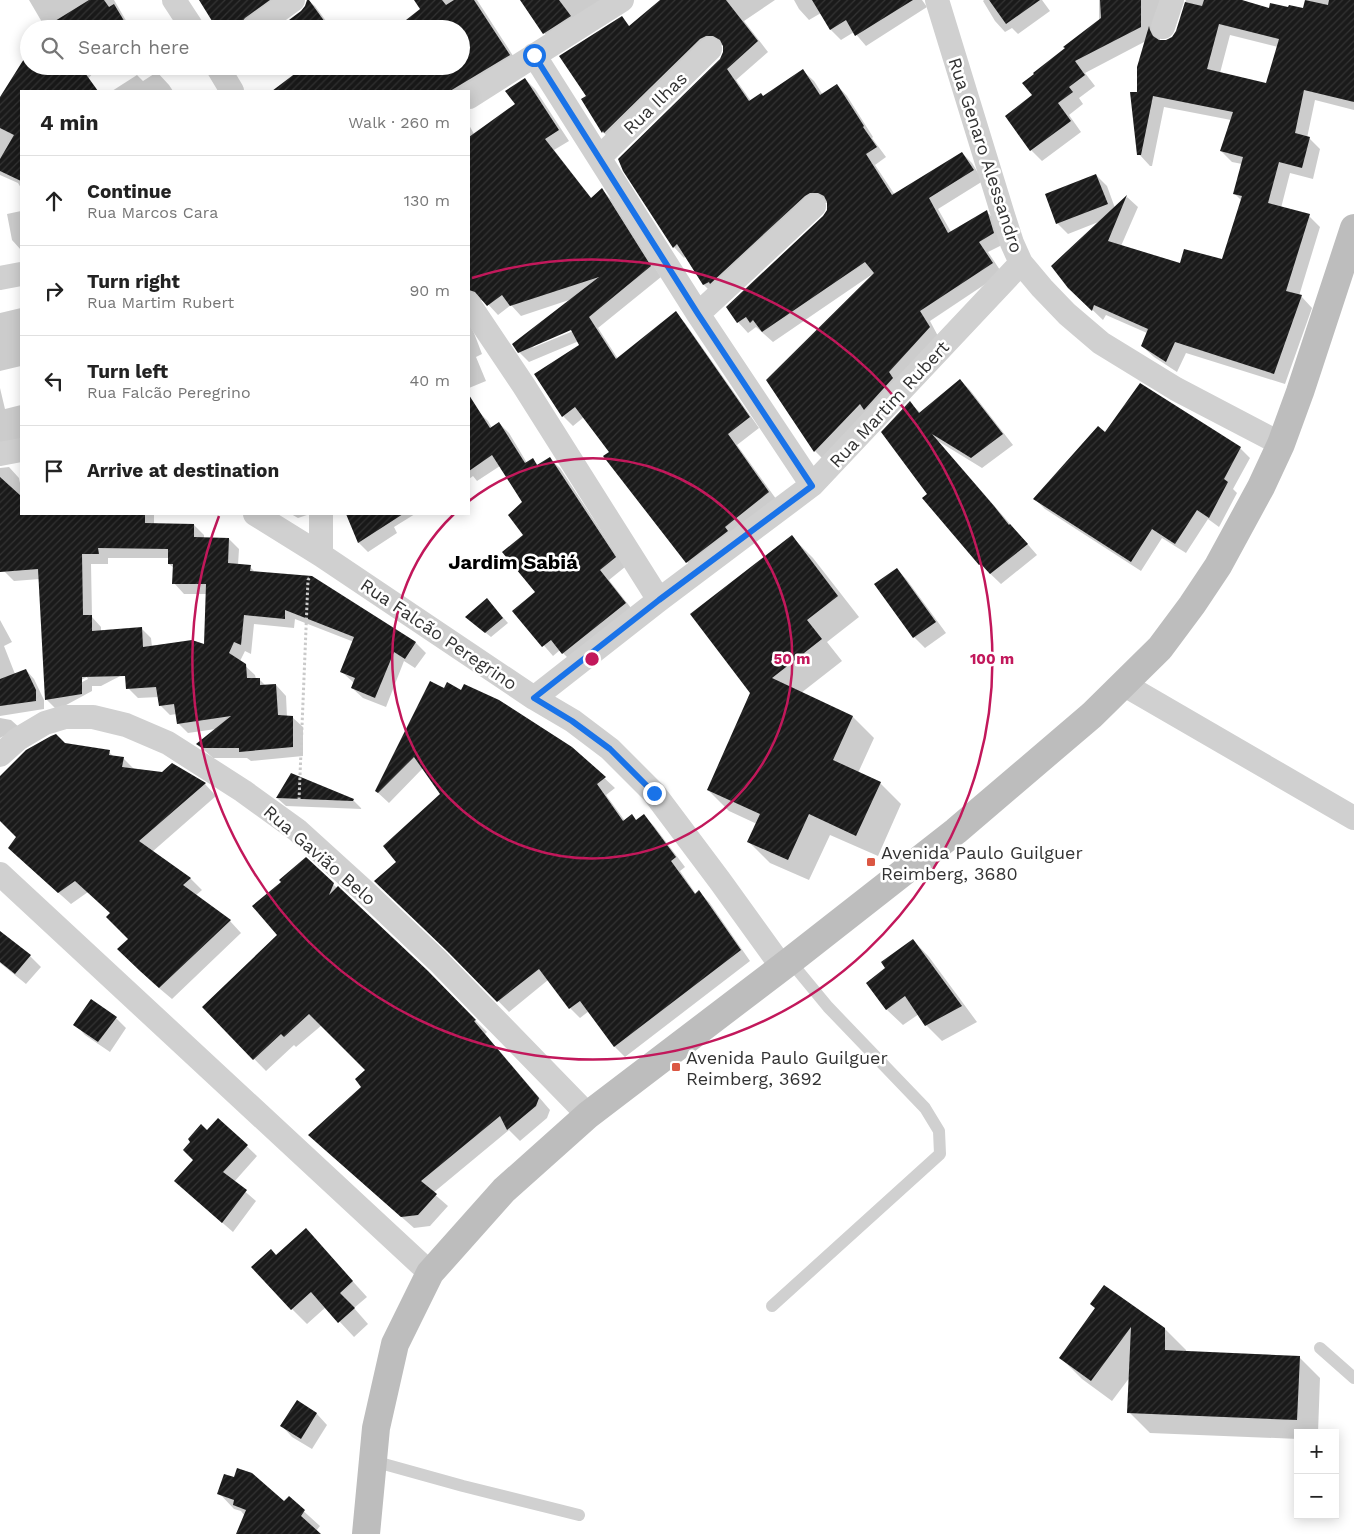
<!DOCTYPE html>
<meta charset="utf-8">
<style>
body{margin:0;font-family:"Work Sans",sans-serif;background:#f6f6f6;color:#222}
.controls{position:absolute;right:15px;bottom:15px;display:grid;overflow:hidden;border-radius:0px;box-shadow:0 2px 12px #0003}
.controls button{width:45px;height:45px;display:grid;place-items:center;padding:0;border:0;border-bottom:1px solid #e0e0e0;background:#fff;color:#222;font:25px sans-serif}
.stop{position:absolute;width:15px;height:15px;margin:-11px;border:4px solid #1a73e8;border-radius:50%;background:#fff}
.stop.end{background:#1a73e8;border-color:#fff;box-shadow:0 1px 5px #0008}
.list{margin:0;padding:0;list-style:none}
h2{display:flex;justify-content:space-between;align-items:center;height:65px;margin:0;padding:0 20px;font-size:21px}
h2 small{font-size:16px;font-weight:400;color:#767676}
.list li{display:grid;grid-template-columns:32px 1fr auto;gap:15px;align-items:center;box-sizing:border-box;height:90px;padding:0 20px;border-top:1px solid #e0e0e0}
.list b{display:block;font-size:19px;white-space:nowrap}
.list p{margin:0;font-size:16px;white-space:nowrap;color:#767676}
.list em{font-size:16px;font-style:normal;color:#767676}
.icon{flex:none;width:28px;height:28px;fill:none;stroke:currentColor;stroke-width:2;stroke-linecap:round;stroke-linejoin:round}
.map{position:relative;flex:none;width:1354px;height:1534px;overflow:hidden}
.search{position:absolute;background:#fff;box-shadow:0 2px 12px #0003;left:20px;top:20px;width:450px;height:55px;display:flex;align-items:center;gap:12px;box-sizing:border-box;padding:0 18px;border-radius:28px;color:#767676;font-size:19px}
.panel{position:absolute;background:#fff;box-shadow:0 2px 12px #0003;left:20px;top:90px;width:450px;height:425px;border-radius:0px}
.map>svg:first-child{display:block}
</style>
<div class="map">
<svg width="1354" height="1534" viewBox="0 0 1354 1534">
<defs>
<pattern id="building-hatch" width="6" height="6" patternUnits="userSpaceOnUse" patternTransform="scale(1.25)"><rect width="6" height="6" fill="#1a1a1a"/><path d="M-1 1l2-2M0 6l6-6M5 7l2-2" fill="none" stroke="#333"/></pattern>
</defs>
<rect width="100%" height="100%" fill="#fff"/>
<path fill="#0003" fill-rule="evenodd" d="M29 0H114L131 29H46Z
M200 0H294L255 29H218Z
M308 0 315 6 332 29H279L302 12 307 6Z
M416 0H477L519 65 469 91H274L305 68 304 66H461V29H404L410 24 422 9Z
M522 0H619L554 43 544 33Z
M662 0H775L744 21 768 52 736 80 751 101 763 97 803 71 814 81 823 95 837 85 847 96 873 137 872 138 886 157 875 165 895 195 962 153 972 163 983 181 938 209 951 232 987 212 997 222 1004 244 988 252 1002 273 930 321 939 338 825 461 815 451 877 271 773 342 756 327 748 333 738 322 728 307 824 217 828 210 829 203H821L714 295 704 285 686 256 684 258 674 247 721 60 725 53V45L717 46 613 142 603 132 583 100 588 97 629 27Z
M794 0H922L927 7 866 46 854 32 841 40 830 29 821 13 809 20 799 9Z
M984 0H1042L1050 11 1018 34 1012 28 1005 32 995 21 983 1Z
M1099 0H1175L1160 36V41L1173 39 1177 32 1186 0H1241L1270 9 1304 10 1306 0H1354V110L1315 100 1307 138H1309L1320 149 1313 179 1290 173 1281 208 1309 216 1320 227 1299 296H1301L1312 308 1285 384 1186 353 1177 372 1154 357 1142 346 1147 333 1106 315 1103 320 1081 299 1101 221 1068 234 1057 223 1096 175 1107 186 1115 208 1127 197 1138 207 1121 246 1181 265 1223 261 1242 201 1235 194 1242 164 1232 162 1221 151 1231 120 1164 107 1152 166H1150L1139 154 1138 93 1146 41 1085 73 1095 86 1079 98 1083 104 1069 115 1081 132 1042 161 1031 150 1033 95 1099 21ZM1230 35 1278 47 1267 85 1220 73Z
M29 66H90L89 67 93 73 78 91H21V188L18 183 0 175V100Z
M157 72 169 85 173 91H112L137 75 143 81Z
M525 79 535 89 569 141 554 150 592 199 602 190 612 200 661 277 598 328 618 359 675 313 685 323 759 428 737 445 779 503 697 572 687 562 584 417 573 426 563 416 581 345 579 341 529 362 519 352 572 299 521 316 511 305 498 315 485 301 480 300 469 306V273H470L469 271V125L474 134 516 105ZM577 326 578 329 532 348 537 343Z
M21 211V250L12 240 7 214Z
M21 308V366L0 371V313Z
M469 323 474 333 482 354 476 357 486 381 469 388Z
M960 380 970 390 1013 445 982 468 938 441 1037 555 1001 584 980 564 929 495 910 403 921 413Z
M0 388 5 409 21 405V442L0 448Z
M478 411 488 421 492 428 499 423 509 433 527 463 533 460 539 466 550 459 560 468 625 567 609 580 635 613 572 662 560 650 553 656 514 611 537 592 524 503 500 466 477 481 473 476 469 479V417Z
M1105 433 1240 448 1250 458 1233 489 1237 493 1219 527 1208 519 1186 553 1162 538 1141 571 1045 509 1034 498Z
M9 467 19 478 20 483H21V514H154V524L194 525 204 535V538L229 539 239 549 238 565 250 567 256 573 311 578 416 643 426 653 415 668 404 661 386 707 363 698 352 688 354 683 342 672 354 642 295 619 294 628 254 624 251 654 245 651 240 661 255 675 256 679H259L266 686 276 685 286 696 287 717H292L303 727V756L251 761 247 758H213L197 744 216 729 188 733 178 723 177 714 170 715 160 705 159 697 138 698 128 688 127 677 124 674 101 686H92V691L57 710 47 700 40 579 14 581 4 571 0 559V468ZM108 558H169V564L174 568V583L184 594H207L206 645 152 647 151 638 141 628 101 631V627L92 617 91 564H108ZM87 677 88 679 54 697V694Z
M291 514H310L298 518Z
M357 514H415L394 527 397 533 368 552 359 543 349 518Z
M792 537 813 558 859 617 827 642 842 661 801 693 853 717 874 738 858 773 880 783 901 804 878 856 830 835 809 880 770 863 749 842 757 824 729 811 708 790 752 693Z
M897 569 907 580 946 633 925 648 914 637 876 584Z
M487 599 508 623 491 637 472 622Z
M0 620 12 642 4 646 15 674 26 670 34 679 44 700V709L0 716Z
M431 683 572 748 615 788 606 795 625 821H637L644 816 654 826 685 867 680 871 696 894 699 892 709 902 750 961 625 1057 615 1047 589 1011 580 1018 570 1008 548 980 509 1012 456 958 398 862 442 794 423 768 389 803 376 791Z
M0 718 11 720 20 728 0 738Z
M64 744 109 752 114 757 123 758 134 769 162 773 172 765 205 784 216 796 152 852 190 878 202 890 195 896 230 921 241 933 172 999 153 983 119 949 130 939 111 914 88 892 71 904 24 862Z
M277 798 353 800 362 809 286 806Z
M306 859 427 972 487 1032 485 1034 550 1110 547 1118 520 1141 509 1130 433 1193 448 1206 430 1226 414 1228 322 1147 363 1087 367 1070 322 1025 296 1047 294 1045 266 1071 203 1007 278 935 282 882Z
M0 932 30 956 41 967 26 984 0 963Z
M913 940 929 957 977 1022 942 1041 926 1025 919 1014 903 1025 886 1009 887 969Z
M116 1018 126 1028 110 1052 85 1035 75 1024Z
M218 1119 257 1156 234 1182 256 1201 233 1232 186 1191 194 1160 207 1132Z
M306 1230 367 1297 354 1308 368 1324 354 1337 326 1307 307 1324 292 1309 277 1257Z
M1096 1309 1165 1329 1186 1350V1352L1299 1357 1320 1378 1318 1433H1298V1439L1150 1433 1129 1412 1130 1377 1112 1401 1082 1379 1061 1358Z
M297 1402 317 1414 327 1425 312 1449 292 1437 282 1426Z
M219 1493 284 1503 289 1498 320 1526 316 1531 319 1534H241L245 1516 241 1511 234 1509Z"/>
<path fill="url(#building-hatch)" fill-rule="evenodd" d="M89 0H104L109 7 114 4 129 29H42Z
M199 0H270L245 18 241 23 240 29H217Z
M307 0H309L330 29H277L301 11 305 6Z
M414 0H442L446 5 454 0H474L510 55 450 91H272L305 66H461V29H412L406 20 420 9Z
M520 0H559L571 16 543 34Z
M660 0H726L758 41 727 69 749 101 761 93 763 96 803 69 820 95 837 84 864 126 863 127 877 147 866 154 892 195 962 152 974 170 929 198 948 233 987 210 994 233 979 242 993 263 920 311 930 327 889 372 893 378 864 410 860 404 814 452 766 380 874 273 865 262 762 332 753 320 750 323 746 317 737 323 726 307 823 216 827 210V202L824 196 818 193H810L805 196 710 284 709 282 703 285 677 244 673 248 623 171 618 159 720 59 723 52V46L720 40 713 36H706L700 39 604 133 603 131 602 133 581 99 586 96 559 56 622 16 629 26Z
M812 0H913L855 36 846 20 830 30Z
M989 0H1040L1006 24Z
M1100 0H1141V27L1075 61 1085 75 1069 87 1073 92 1058 103 1071 121 1030 151 1005 116 1032 95 1022 83 1034 74 1033 73 1065 48 1063 47 1101 18Z
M1204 0H1242L1269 8 1270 3 1288 7 1289 5 1303 8 1305 0 1328 5 1329 0H1354V102L1304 90 1295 133 1310 137 1302 168 1279 162 1268 203 1310 214 1286 291 1302 295 1274 374 1175 342 1166 362 1141 346 1148 329 1094 305 1092 311 1068 288 1051 266 1127 195 1108 241 1180 263 1184 249 1222 259 1242 196 1233 194 1243 157 1220 151 1233 112 1153 96 1141 155H1137L1130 92H1137V67L1149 26 1150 30 1153 36 1159 40H1166L1172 37 1176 31 1185 2 1202 6ZM1219 24 1279 39 1266 83 1207 69Z
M29 51V66H80L98 91H21V181L0 171V159L14 135 0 128V97Z
M525 78 559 130 545 139 591 198 602 188 651 266 589 317 616 359 676 311 750 417 728 434 769 492 725 527 728 531 686 563 603 456 609 452 575 407 562 417 534 374 579 345 571 330 518 353 512 344 599 277 510 306 502 295 487 306 475 292 469 290V137L515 104 505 91Z
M1096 174 1108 204 1056 224 1045 194Z
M960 379 1003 434 971 458 932 434 994 506 1009 525 1010 524 1028 544 990 574 981 564 979 565 922 498 927 494 881 432 910 401 919 413Z
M1140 383 1241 447 1224 479 1228 482 1209 518 1197 510 1175 544 1152 529 1131 562 1033 499 1098 426 1105 432Z
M469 395 490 428 499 422 525 463 533 458 537 465 550 457 616 557 600 570 626 603 562 654 551 640 542 647 512 611 535 592 502 552 523 535 508 515 522 502 492 455 469 471Z
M0 477 21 496V514H145V523L194 524V537L229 538 228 563 251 565 250 571 312 576 416 642 405 659 394 652 375 698 351 688 355 678 340 672 354 637 285 610V619L244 615 241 645 234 642 229 653 246 664 247 678H260V685L276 684 278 715 293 716V747L239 752V748H202L196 744 231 716 177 724 174 704 159 706 156 687 126 689 125 676 82 677V694L45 700 38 569 0 572ZM98 548 168 549V564H173L172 584H206L204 644 192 640 143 647 142 627 92 631V615H83L82 554H99Z
M346 514H403L358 543Z
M792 535 838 596 807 620 822 639 772 678 853 716 833 760 881 782 856 836 809 814 788 860 747 842 760 814 707 790 750 693 690 614Z
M897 568 936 622 913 638 874 584Z
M487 598 503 618 485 633 465 617Z
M26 669 36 690V701L0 706V679Z
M430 681 444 688 447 682 461 690 464 684 499 700 572 747 606 777 597 784 623 821 632 814 636 820 644 814 676 857 671 861 695 894 699 890 741 950 614 1047 580 1001 569 1009 539 969 497 1002 447 951 374 881 396 862 383 846 440 794 414 757 378 793 375 791Z
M56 734 65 743 110 750 109 755 124 757 122 767 162 772 172 763 206 783 139 841 191 878 183 885 231 920 159 988 140 971 117 949 128 939 106 917 110 913 75 881 58 893 8 848 16 837 0 821V776L26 750 51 736Z
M291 773 354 799 353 801 276 798Z
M306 857 334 883 329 895 338 886 341 889 428 971 476 1020 474 1021 539 1098 536 1106 507 1130 500 1116 421 1181 437 1194 418 1215 401 1217 308 1135 361 1087 355 1079 365 1070 309 1014 284 1037 281 1034 253 1060 202 1007 277 935 252 906 281 882 279 880Z
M0 931 31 955 15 974 0 962Z
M913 939 962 1006 925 1026 905 996 886 1010 866 983 885 968 881 962Z
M91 999 117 1017 98 1042 73 1025Z
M218 1118 248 1145 223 1172 247 1190 222 1223 174 1181 193 1160 183 1150 190 1142 188 1139 201 1124 207 1130Z
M306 1228 353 1281 340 1293 355 1308 338 1323 311 1292 291 1310 251 1267 271 1249 276 1255Z
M1104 1285 1165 1328V1350L1300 1356 1297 1420 1127 1413 1131 1327 1091 1381 1059 1358 1095 1308 1090 1304Z
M297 1400 317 1413 301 1439 280 1426Z
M237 1468 252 1473 284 1501 289 1496 305 1510 301 1516 321 1534H236L246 1510 233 1505 234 1500 217 1494 224 1474 234 1477Z"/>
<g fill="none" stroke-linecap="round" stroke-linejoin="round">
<path stroke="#cacaca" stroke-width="3" stroke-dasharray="2.5 2.5" stroke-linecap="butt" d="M299 800 308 580 310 577"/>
<path stroke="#d0d0d0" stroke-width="12" d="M772 1306 940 1154 939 1131 925 1108 828 1007 790 961
M1320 1348 1354 1378
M373 1461 463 1486 579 1515"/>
<path stroke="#d0d0d0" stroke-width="24" d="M174 0 193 29
M937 0 1003 215 1012 243 1021 263 1042 288 1067 314 1101 343 1176 389 1281 444
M1163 27 1172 0
M253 29 293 0
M534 55 698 314 812 485
M217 66 232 91
M469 97 622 0
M600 157 710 49
M0 278 21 274
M469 304 524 386 659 600
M698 314 814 206
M0 454 21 450
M255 514 321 555 534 698 573 721 610 749 654 793 720 881 782 967
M321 555V514
M1123 684 1354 818
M534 698 659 600 812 485 1021 263
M0 755 18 739 45 723 65 717H93L126 725 168 743 243 791 297 830 362 889 438 961 588 1115
M0 874 430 1273"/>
<path stroke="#bdbdbd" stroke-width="28" d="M366 1534 376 1428 395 1344 430 1273 504 1190 588 1115 790 961 956 831 1092 715 1160 648 1192 605 1218 566 1261 487 1281 444 1300 392 1354 228"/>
</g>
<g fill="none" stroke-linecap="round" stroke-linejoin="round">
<path stroke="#1a73e8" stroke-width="6" d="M534 55 698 314 812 486 659 600 534 698 572 721 610 749 654 793"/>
</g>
<g fill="none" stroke="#c2185b" stroke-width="2.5">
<path d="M469 501A200 200 0 1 1 454 514"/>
<path d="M472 278A400 400 0 1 1 219 516"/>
</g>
<g fill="#db5743" stroke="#fff" stroke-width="2">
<rect x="866" y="857" width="10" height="10" rx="2.5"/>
<rect x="671" y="1062" width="10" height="10" rx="2.5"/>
</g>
<g text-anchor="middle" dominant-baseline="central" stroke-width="5" stroke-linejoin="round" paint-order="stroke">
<g font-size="18" fill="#333" stroke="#fff">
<text transform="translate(655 103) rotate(-44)">Rua Ilhas</text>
<text transform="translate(986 155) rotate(72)">Rua Genaro Alessandro</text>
<text transform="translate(889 404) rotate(-47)">Rua Martim Rubert</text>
<text transform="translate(439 634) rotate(34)">Rua Falcão Peregrino</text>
<text transform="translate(320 855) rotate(41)">Rua Gavião Belo</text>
</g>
<g font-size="18" fill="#333" stroke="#fff" text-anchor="start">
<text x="881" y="852">Avenida Paulo Guilguer<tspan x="881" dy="21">Reimberg, 3680</tspan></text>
<text x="686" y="1057">Avenida Paulo Guilguer<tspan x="686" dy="21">Reimberg, 3692</tspan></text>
</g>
<g font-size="20" font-weight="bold" fill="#000" stroke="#fff">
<text x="513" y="562">Jardim Sabiá</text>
</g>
</g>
<circle cx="592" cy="659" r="8" fill="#c2185b" stroke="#fff" stroke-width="2.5"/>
<g font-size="15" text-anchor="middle" font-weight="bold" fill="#c2185b" stroke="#fff" stroke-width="5" stroke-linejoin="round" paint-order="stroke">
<text x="792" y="664">50 m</text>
<text x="992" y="664">100 m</text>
</g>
</svg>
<div class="controls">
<button>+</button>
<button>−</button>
</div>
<div class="stop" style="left:534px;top:55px"></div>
<div class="stop end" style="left:654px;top:793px"></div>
<div class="search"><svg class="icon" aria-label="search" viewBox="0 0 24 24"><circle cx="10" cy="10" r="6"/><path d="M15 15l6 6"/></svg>Search here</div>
<section class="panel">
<h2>4 min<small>Walk · 260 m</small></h2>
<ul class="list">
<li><svg class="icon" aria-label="ahead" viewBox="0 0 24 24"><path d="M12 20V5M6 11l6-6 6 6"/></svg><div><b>Continue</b><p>Rua Marcos Cara</p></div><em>130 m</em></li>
<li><svg class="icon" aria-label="right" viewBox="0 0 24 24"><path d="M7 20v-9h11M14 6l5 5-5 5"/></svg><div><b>Turn right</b><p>Rua Martim Rubert</p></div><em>90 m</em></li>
<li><svg class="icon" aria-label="left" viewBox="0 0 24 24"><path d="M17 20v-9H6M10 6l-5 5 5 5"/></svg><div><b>Turn left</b><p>Rua Falcão Peregrino</p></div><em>40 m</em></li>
<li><svg class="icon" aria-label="arrive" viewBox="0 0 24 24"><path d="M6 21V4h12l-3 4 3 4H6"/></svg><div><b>Arrive at destination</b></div></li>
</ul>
</section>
</div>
